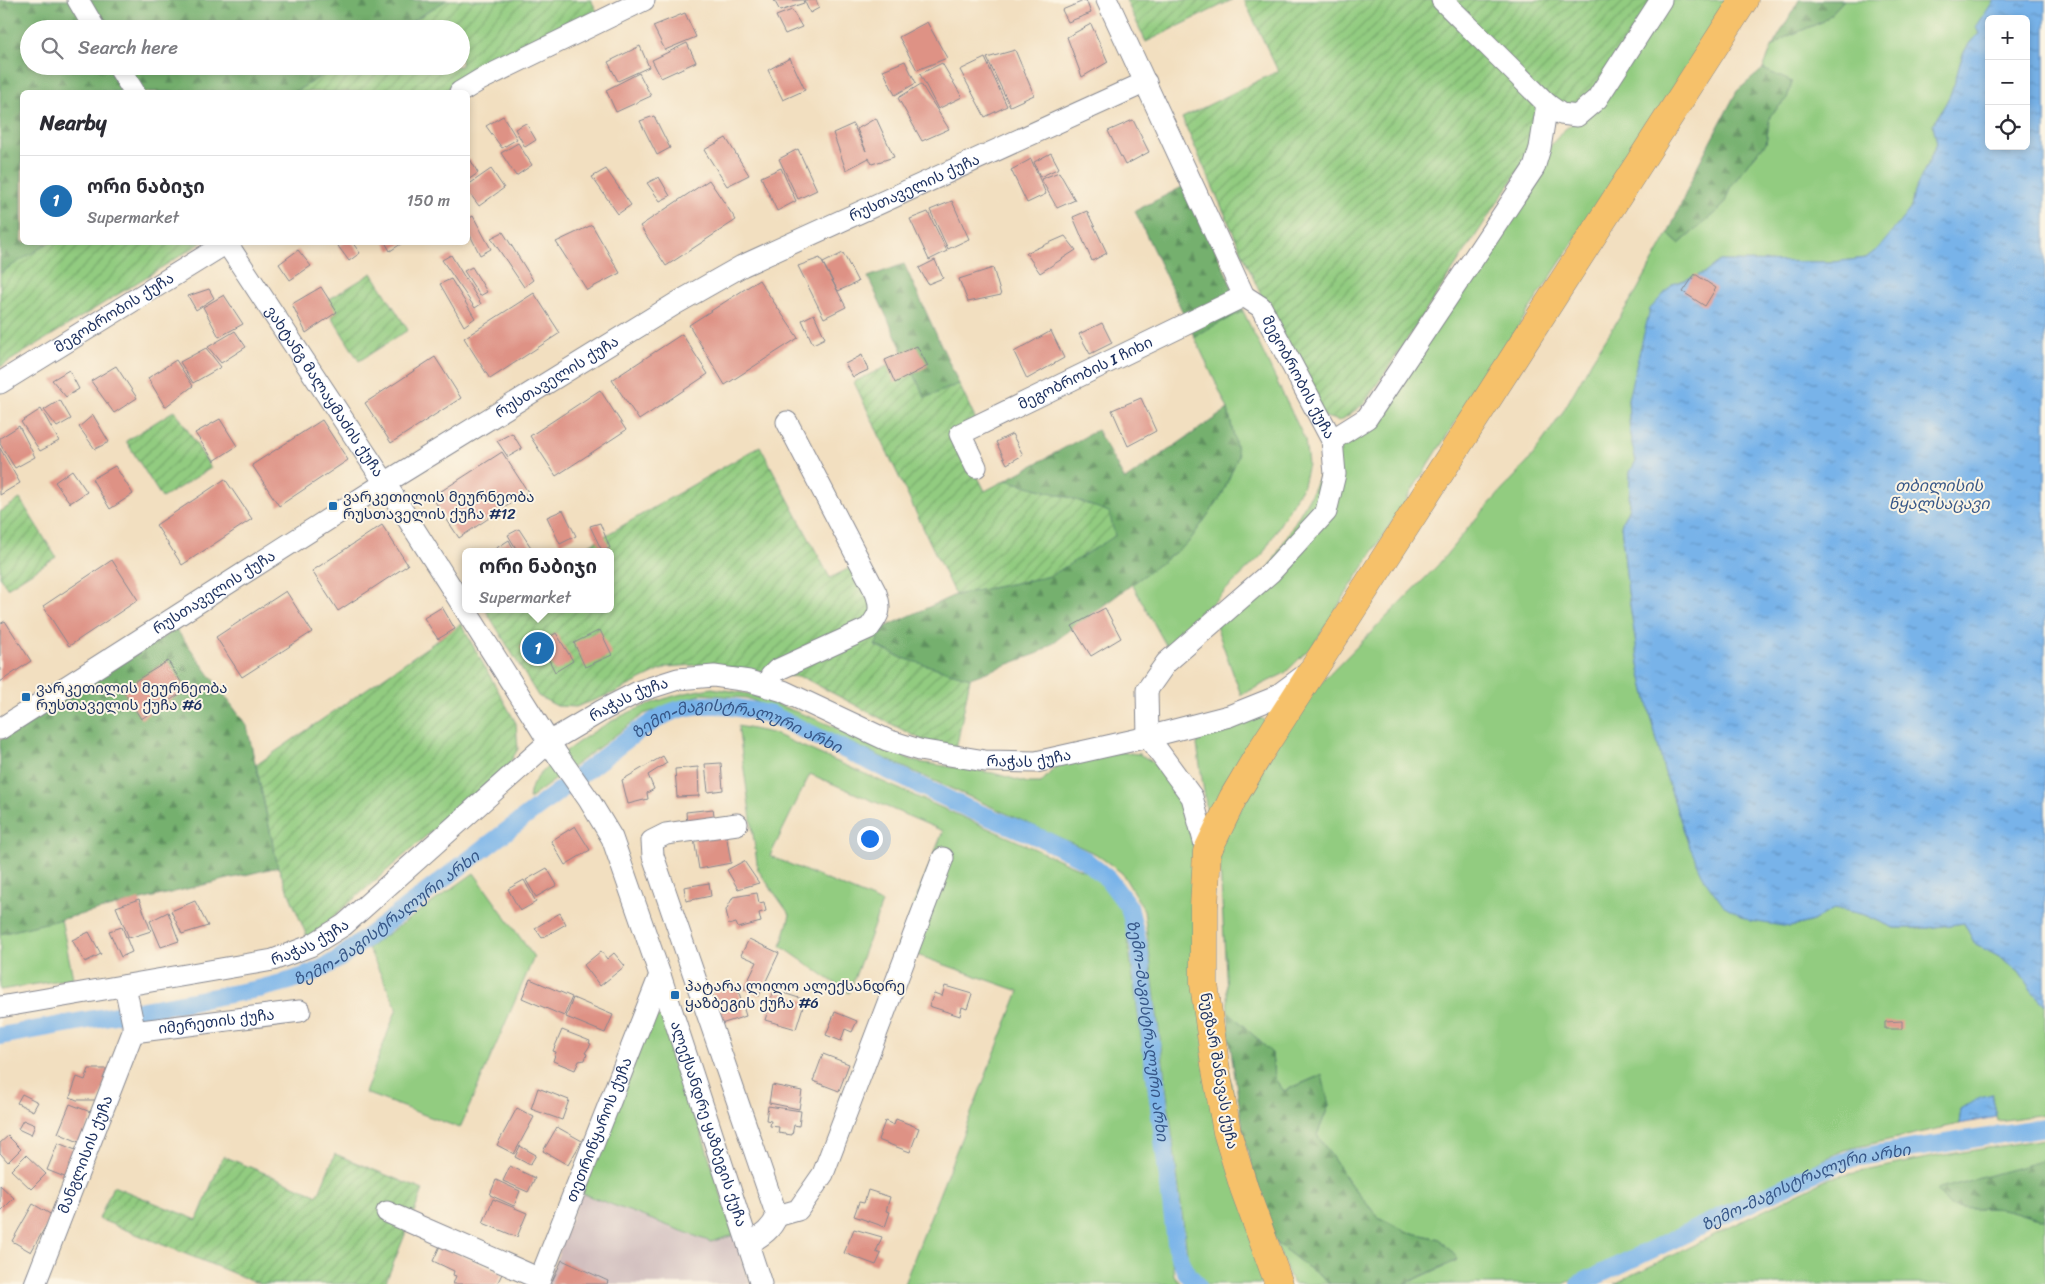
<!DOCTYPE html>
<meta charset="utf-8">
<style>
body{margin:0;font-family:Sriracha,"Noto Sans Georgian",sans-serif;background:#f2f2f3;color:#2b2b33}
.controls{position:absolute;right:15px;top:15px;display:grid;overflow:hidden;border-radius:8px;box-shadow:0 2px 8px #0003}
.controls button{width:45px;height:45px;display:grid;place-items:center;padding:0;border:0;border-bottom:1px solid #e1e1e2;background:#fff;color:#2b2b33;font:25px sans-serif}
.you{position:absolute;left:869px;top:838px;width:18px;height:18px;margin:-12px;border:4px solid #fff;border-radius:50%;background:#1a73e8;box-shadow:0 0 0 8px #1a73e833}
.badge{display:grid;place-items:center;width:32px;height:32px;border-radius:50%;background:#1f6fb2;color:#fff;font-size:16px;font-weight:700}
.pin{position:absolute;translate:-50% -50%;border:2px solid #fff;box-shadow:0 1px 5px #0006}
.popup{position:absolute;left:462px;top:548px;width:152px;height:65px;box-sizing:border-box;display:grid;place-content:center;border-radius:8px;background:#fff;filter:drop-shadow(0 1px 4px #0005);font-size:16px;white-space:nowrap;color:#7c7c81}
.popup b{font-size:19px;color:#2b2b33}
.popup::after{content:'';position:absolute;left:50%;top:100%;margin-left:-10px;border:10px solid transparent;border-top-color:#fff}
.list{margin:0;padding:0;list-style:none}
h2{display:flex;justify-content:space-between;align-items:center;height:65px;margin:0;padding:0 20px;font-size:21px}
h2 small{font-size:16px;font-weight:400;color:#7c7c81}
.list li{display:grid;grid-template-columns:32px 1fr auto;gap:15px;align-items:center;box-sizing:border-box;height:90px;padding:0 20px;border-top:1px solid #e1e1e2}
.list b{display:block;font-size:19px;white-space:nowrap}
.list p{margin:0;font-size:16px;white-space:nowrap;color:#7c7c81}
.list em{font-size:16px;font-style:normal;color:#7c7c81}
.icon{flex:none;width:28px;height:28px;fill:none;stroke:currentColor;stroke-width:2;stroke-linecap:round;stroke-linejoin:round}
.map{position:relative;flex:none;width:2045px;height:1284px;overflow:hidden}
.search{position:absolute;background:#fff;box-shadow:0 2px 8px #0003;left:20px;top:20px;width:450px;height:55px;display:flex;align-items:center;gap:12px;box-sizing:border-box;padding:0 18px;border-radius:28px;color:#7c7c81;font-size:19px}
.panel{position:absolute;background:#fff;box-shadow:0 2px 8px #0003;left:20px;top:90px;width:450px;height:155px;border-radius:8px}
.map>svg:first-child{display:block}
</style>
<div class="map">
<svg width="2045" height="1284" viewBox="0 0 2045 1284">
<defs>
<pattern id="forest-firs" width="22" height="20" patternUnits="userSpaceOnUse" patternTransform="scale(1.25)"><rect width="22" height="20" fill="#75b06e"/><path d="M5 1l3.5 6h-7zM16 11l3.5 6h-7z" fill="#5f905e"/></pattern>
<pattern id="garden-furrows" width="10" height="10" patternUnits="userSpaceOnUse" patternTransform="scale(1.25)"><rect width="10" height="10" fill="#92cc80"/><path d="M-1 1l2-2M0 10L10 0M9 11l2-2" fill="none" stroke="#76a66c"/></pattern>
<pattern id="water-ripples" width="26" height="14" patternUnits="userSpaceOnUse" patternTransform="scale(1.25)"><rect width="26" height="14" fill="#78b3e9"/><path d="M2 4q2-2 4 0t4 0M15 11q2-2 4 0t4 0" fill="none" stroke="#6292c0"/></pattern>
</defs>
<rect width="100%" height="100%" fill="#fcf5e5"/>
<filter id="ink" filterUnits="userSpaceOnUse"><feTurbulence type="fractalNoise" baseFrequency=".02" numOctaves="2"/><feDisplacementMap in="SourceGraphic" scale="10" xChannelSelector="R" yChannelSelector="G"/><feConvolveMatrix kernelMatrix="1 2 1 2 8 2 1 2 1" color-interpolation-filters="sRGB"/></filter>
<filter id="wash" filterUnits="userSpaceOnUse"><feTurbulence type="fractalNoise" baseFrequency=".0096" numOctaves="4" result="noise"/><feDisplacementMap in="SourceGraphic" scale="20" xChannelSelector="R" yChannelSelector="G"/><feGaussianBlur stdDeviation="1.12" result="paint"/><feColorMatrix in="noise" values="0 0 0 0 0 0 0 0 0 0 0 0 0 0 0 0 0 1.4 0 .05"/><feComposite in="paint" operator="in"/></filter>
<g filter="url(#wash)">
<rect width="100%" height="100%" fill="#f2dfc0"/>
<path fill="#d2bfbf" d="M581 1193 711 1242 734 1235 750 1284H547Z"/>
<path fill="#92cc80" stroke="#567e6f" d="M1666 0H1732L1455 423 1314 644 1285 673 1241 695 1213 618 1269 568 1310 496 1320 474 1322 448 1348 437 1546 151 1564 130 1601 102Z
M1844 0H1994L1977 27 1979 34C1963 46 1961 60 1956 78 1952 95 1942 110 1933 124L1937 144 1914 192 1911 208 1881 247 1866 258 1834 262 1720 261 1705 273 1673 284 1628 399 1630 435 1636 461 1630 472 1629 507 1621 525 1628 592 1640 670 1664 770 1688 843 1771 923 1790 927 1813 921 1835 908 1865 915 1894 928H1928L1964 923 1975 944 2003 959 2019 972 2032 991 2045 1005V1114L1998 1121 1992 1094 1961 1109 1959 1124 1844 1150 1563 1284H1405L1458 1260 1440 1239 1408 1232 1378 1217 1351 1185 1317 1135 1329 1105 1321 1075 1284 1091 1274 1078 1272 1053 1228 1011 1219 847 1280 738 1316 688 1438 565 1473 522 1528 462 1561 415 1592 360 1636 292 1668 234 1679 244 1724 205 1730 188 1748 163 1766 143 1770 116 1787 98 1792 82 1763 69 1772 47 1786 37 1824 21Z
M1243 311 1305 440 1308 464 1303 485 1262 555 1167 647 1132 584 1188 543 1222 495 1238 456 1228 409 1194 336Z
M712 688 749 694 818 720 917 762 993 773 1028 783H1041L1057 765 1119 752 1139 754 1151 761 1164 774 1175 788 1193 843 1194 883 1268 1284H1204L1194 1271 1187 1253 1144 910 1122 873 1096 854 857 746 747 698 703 694 644 714 529 799C530 790 532 784 537 778 556 754 607 721 635 710 660 699 685 692 712 688Z
M1258 716 1264 720 1265 725 1210 821 1207 812 1197 745 1199 735 1205 729Z
M738 726 772 733 1094 875 1119 904 1125 920 1174 1275 1181 1284H904L1019 991 897 948 943 831 810 774 770 856 882 903 849 993 781 946 790 915 758 870Z
M474 873 534 957 460 1128 365 1093 397 1008 368 948Z
M61 919 73 978 0 990V934Z
M658 1017 665 1019 734 1235 711 1242 581 1193 652 1020Z
M2045 1139V1160L1950 1206C1968 1209 1985 1207 2002 1209 2017 1211 2030 1219 2045 1219V1284H1614L1830 1178 1938 1156Z
M1275 1242 1330 1284H1293Z"/>
<path fill="url(#forest-firs)" stroke="#487066" d="M0 0H447L399 29H29V66H338L295 92H22V242L50 243 0 273Z
M1799 0H1844L1824 21 1786 37 1772 47Z
M1763 69 1792 82 1787 98 1770 116 1766 143 1748 163 1730 188 1724 205 1679 244 1668 234 1698 165 1737 91Z
M1186 185 1243 311 1194 336 1135 211Z
M904 264 959 384 925 398 868 277Z
M1228 409 1238 456 1222 495 1188 543 1039 653 970 678 902 658 875 645 883 628 955 595 1050 576 1070 498 1006 480 1097 430 1125 480Z
M176 629 247 726 278 867 0 934V740Z
M1228 1011 1272 1053 1274 1078 1284 1091 1322 1075 1329 1105 1317 1135 1351 1185 1378 1217 1408 1232 1440 1239 1458 1259 1405 1284H1330L1275 1242 1245 1143 1229 1037Z
M2045 1160V1219C2030 1219 2017 1211 2002 1209 1985 1207 1968 1209 1950 1206L1936 1190Z"/>
<path fill="url(#garden-furrows)" stroke="#567e6f" d="M447 0H591L599 15 479 70 442 92H295L338 66H461V29H399Z
M1126 0H1232L1146 42Z
M1244 0H1652L1595 88 1547 128 1364 404 1340 421 1314 414 1182 118 1278 71Z
M50 242H201V243L0 367V273Z
M372 273 408 330 359 361 323 303Z
M906 357 925 398 959 384 981 431 959 439 985 491 1006 480 1070 498 1109 512 1115 536 1050 576 955 595 854 382Z
M175 410 211 468 162 498 126 441Z
M760 446 830 578 854 566 883 628 875 646 902 658 970 678 956 750 922 740 804 678 709 664 667 667 616 692 576 707 557 706 538 696 485 609H610V552H577Z
M20 499 56 557 7 588 0 577V512Z
M461 624 516 723 518 749 509 764 308 939 278 867 256 765Z
M335 1154 423 1190 385 1284H260L99 1219 113 1186 197 1220 223 1156 318 1195Z"/>
<path fill="url(#water-ripples)" stroke="#4a71a4" fill-rule="evenodd" d="M1994 0H2045V1005L2032 991 2019 972 2003 959 1975 944 1964 923 1928 928H1894L1865 915 1835 908 1813 921 1790 927 1750 921 1723 905 1705 880 1688 843 1664 770 1640 670 1628 592 1621 525 1629 507 1630 472 1636 461 1630 435 1628 399 1650 309 1673 284 1705 273 1720 261 1834 262 1866 258 1880 247 1911 208 1914 192 1937 144 1933 124C1942 110 1952 95 1956 78 1961 61 1963 46 1979 34L1976 27ZM1989 19H2026V146H1989Z
M1992 1094 1997 1117 1959 1124 1961 1109 1980 1097Z"/>
<g fill="none" stroke-linecap="round" stroke-linejoin="round">
<g stroke="#78b3e9" stroke-width="18">
<path id="s1" d="M0 1036 258 989C291 981 310 977 340 958L638 731C648 725 658 718 669 713 704 698 736 707 772 715L969 809 1043 839 1085 860 1108 879 1129 907 1139 947 1177 1251 1187 1274 1197 1284"/>
<path id="s2" d="M1579 1284 1805 1177 1853 1158 2045 1127"/>
</g>
</g>
<g id="blocks">
<path fill="#de9285" d="M774 0H803L804 3 780 11Z
M804 0H816L819 8 810 13Z
M1086 0 1091 13 1068 22 1062 10Z
M792 10 802 27 785 34 776 16Z
M685 13 696 37 665 50 653 26Z
M927 22 947 58 917 70 899 37Z
M1091 24 1108 62 1082 77 1067 37Z
M687 43 696 62 661 78 652 60Z
M640 46 649 67 618 81 608 62Z
M1015 50 1034 95 1010 106 987 58Z
M790 58 805 90 783 100 768 70Z
M985 58 1007 106 985 117 960 70Z
M905 61 916 83 895 95 883 70Z
M942 63 962 97 938 109 920 74Z
M639 73 651 96 616 112 606 90Z
M921 84 949 129 922 141 898 98Z
M503 116 517 139 502 148 486 126Z
M654 116 670 148 657 155 640 121Z
M876 118 894 157 872 164 869 158 846 170 833 133 853 124 866 151 857 129Z
M1133 120 1149 152 1125 165 1108 131Z
M526 123 536 140 525 147 515 129Z
M726 138 749 175 727 186 704 150Z
M518 143 532 165 516 176 501 153Z
M798 149 817 190 798 199 779 159Z
M1051 153 1059 168 1040 177 1034 162Z
M470 159 478 173 468 180V161Z
M1031 159 1046 194 1027 203 1011 170Z
M781 168 796 201 777 211 761 177Z
M491 169 504 188 479 206 468 191V185Z
M606 169 631 205 618 214 592 177Z
M1059 172 1075 200 1057 208 1041 179Z
M659 177 670 196 660 201 647 183Z
M709 180 736 220 666 266 640 226Z
M952 201 969 239 948 249 930 210Z
M1087 211 1107 253 1092 261 1073 217Z
M928 212 947 251 929 260 910 219Z
M473 216 491 249 480 255 468 231V219Z
M592 225 620 273 587 290 556 242Z
M503 232 533 280 524 287 491 238Z
M1065 236 1076 250 1040 273 1026 253Z
M345 242H352L360 253 349 261 338 246Z
M385 242H404L390 251Z
M298 250 311 266 290 280 279 264Z
M843 253 858 282 838 291 823 263Z
M451 255 481 304 475 308 442 260Z
M820 258 846 307 824 318 798 266Z
M935 260 943 278 928 284 919 268Z
M472 267 487 292 480 296 464 271Z
M993 268 1001 295 968 302 959 279Z
M1695 274 1716 288 1705 306 1683 292Z
M451 279 475 318 464 326 440 284Z
M759 280 798 338 725 385 689 325Z
M321 287 337 312 306 333 292 304Z
M209 289 214 298 196 310 188 296Z
M534 293 560 333 490 379 464 338Z
M224 295 243 324 219 337 203 307Z
M814 314 825 338 813 344 802 320Z
M1102 323 1112 343 1090 354 1079 334Z
M235 331 246 347 221 363 208 347Z
M1051 331 1064 358 1027 379 1014 352Z
M682 334 708 374 639 420 612 380Z
M917 346 928 366 895 383 885 360Z
M206 348 221 367 193 383 180 362Z
M862 355 868 370 853 377 845 364Z
M435 357 461 398 391 443 365 403Z
M176 360 193 386 165 407 148 378Z
M116 366 137 398 114 413 91 381Z
M69 370 79 389 66 397 52 380Z
M600 390 626 430 556 476 530 436Z
M1141 398 1156 431 1128 446 1112 410Z
M60 400 71 419 57 427 44 410Z
M41 409 59 441 40 451 21 422Z
M93 415 109 442 95 449 79 427Z
M220 419 237 446 214 461 195 433Z
M322 420 348 460 279 506 252 465Z
M19 426 35 457 15 468 0 444V438Z
M512 433 522 449 508 457 497 441Z
M1012 434 1023 455 1007 464 996 442Z
M0 448 20 483 0 495Z
M502 452 528 492 459 538 432 497Z
M115 466 133 494 110 509 92 479Z
M72 470 87 492 70 503 55 482Z
M225 479 252 519 182 565 156 525Z
M563 510 576 536 560 544 547 517Z
M600 523 610 548 602 551 590 526Z
M382 525 408 565 338 611 312 571Z
M519 529 534 552H518L508 535Z
M509 540 515 552H497L495 549Z
M112 560 138 600 69 646 43 606Z
M286 591 312 632 242 677 216 637Z
M442 607 455 629 438 639 424 618Z
M1105 608 1121 638 1091 656 1072 626Z
M5 621 31 661 0 682V624Z
M600 630 612 655 585 667 574 643Z
M556 633 573 661 555 672 548 658 542 661 540 658 530 664 520 647 536 637 539 643Z
M168 661 186 690 141 719 122 689Z
M663 756 667 763 648 775 654 789 647 793 648 799 628 804 622 780Z
M721 763 723 790 708 792 705 764Z
M698 767 699 796 677 797 675 769Z
M713 809 715 821 687 825 686 812Z
M575 826 590 850 565 865 551 841Z
M726 833 731 863 699 869 694 839Z
M744 861 759 883 738 889 727 870Z
M547 868 557 885 536 897 526 880Z
M524 880 536 902 520 911 508 889Z
M709 883 711 896 686 901 684 887Z
M757 893 759 903 764 902 766 911 759 913 761 922 738 928 736 923 729 925 726 910 733 897Z
M139 899 151 931 129 938 116 907Z
M195 901 208 926 182 934 171 911Z
M168 912 179 941 161 947 150 921Z
M560 913 566 924 542 938 535 928Z
M122 927 132 952 121 957 109 931Z
M89 932 101 954 85 962 72 940Z
M749 939 779 953 759 996 744 989 757 962 741 955Z
M601 951 607 959 614 953 625 966 600 986 584 965Z
M530 979 572 997 564 1016 522 998Z
M737 986 746 1016 721 1024 712 993Z
M945 986 972 994 967 1009 962 1007 960 1016 929 1006 934 993 942 996Z
M774 990 805 1000 796 1029 765 1020Z
M573 998 613 1015 605 1033 566 1017Z
M835 1012 857 1021 852 1032 845 1029 841 1041 826 1035Z
M1902 1021V1029H1885V1022Z
M562 1030 590 1041 589 1043 591 1044 585 1053 587 1054 585 1060 579 1061 575 1070 553 1061 556 1052 553 1051Z
M823 1054 849 1064 839 1091 813 1081Z
M89 1069H110L99 1100H77L70 1097 77 1077 85 1080Z
M772 1085 802 1091 799 1109 769 1103Z
M538 1088 569 1100 562 1120 531 1109Z
M22 1094 38 1102 33 1111 17 1103Z
M70 1104 93 1113 81 1143 58 1133Z
M768 1106 801 1111 799 1126 794 1125 792 1135 778 1133 779 1127 770 1126 771 1121 766 1120Z
M517 1108 534 1117 514 1154 497 1145Z
M896 1119 919 1128 910 1152 878 1140 885 1121 894 1125Z
M23 1120 35 1125 31 1135 18 1129Z
M557 1127 582 1141 568 1165 543 1151Z
M8 1136 21 1149 8 1162 0 1153V1143Z
M58 1143 78 1151 67 1178 47 1170Z
M520 1146 536 1155 530 1165 515 1157Z
M26 1155 46 1174 31 1189 11 1170Z
M510 1166 535 1178 528 1192 503 1181Z
M496 1180 520 1191 514 1206 490 1195Z
M0 1185 14 1198 0 1212Z
M868 1190 890 1197 886 1211 890 1212 885 1227 854 1216 859 1202 864 1203Z
M493 1199 527 1213 517 1237 483 1223Z
M33 1204 52 1215 31 1252 12 1241Z
M854 1229 882 1237 876 1252 881 1254 876 1265 844 1253Z
M440 1246 502 1274 497 1284H453L456 1276 453 1275 454 1271 433 1261Z
M562 1260 608 1281 607 1284H551Z"/>
</g>
</g>
<g filter="url(#ink)">
<use href="#blocks" fill-opacity="0" stroke="#86878f" stroke-width="1"/>
<g fill="none" stroke-linecap="round" stroke-linejoin="round">
<g stroke="#86878f" stroke-width="23">
<g id="minor">
<path d="M78 0 95 29"/>
<path id="s3" d="M1107 0 1244 296 1261 307 1332 440 1335 474 1326 512 1271 572 1166 663 1147 690 1148 737 1192 797 1207 852"/>
<path d="M1442 0 1547 104"/>
<path d="M118 66 134 92"/>
<path d="M460 92 480 80 644 0"/>
<path id="s4" d="M226 242 385 483 558 756 589 800 612 838 660 975 761 1284"/>
<path id="s5" d="M0 383 228 242"/>
<path d="M1332 440 1367 418 1534 168 1540 148 1547 104 1561 114 1577 116 1597 99 1661 0"/>
<path id="s6" d="M976 467 960 434 1244 296"/>
<path d="M768 687 771 676 777 670 869 628C879 615 882 610 876 593L787 422"/>
<path id="s7" d="M0 729 385 483 675 304 742 266 1146 82"/>
<path d="M737 824 666 834 652 841 653 856 777 1216C771 1231 761 1236 748 1244"/>
<path id="s8" d="M0 1007 273 960 310 946 344 925 549 742 603 710 640 691 678 679 714 676 749 681 783 691 887 740 919 750 985 761 1036 762 1148 737 1229 716 1274 698 1305 675"/>
<path id="s9" d="M133 1032 300 1011"/>
<path d="M387 1212 540 1279"/>
<path d="M777 1216 798 1210 823 1174 943 858"/>
<path id="s10" d="M35 1284 133 1032V1024L125 986"/>
<path id="s11" d="M538 1284 660 975"/>
</g>
</g>
<g stroke="#86878f" stroke-width="29">
<path id="major" d="M1279 1284 1244 1188 1227 1132 1215 1064 1204 984V908L1207 852 1233 798 1259 754 1744 0"/>
</g>
<use href="#minor" stroke="#fff" stroke-width="21"/>
<use href="#major" stroke="#f6c16b" stroke-width="28"/>
</g>
</g>
<g fill="#1f6fb2" stroke="#fcf5e5" stroke-width="2">
<rect x="328" y="501" width="10" height="10" rx="2.5"/>
<rect x="21" y="692" width="10" height="10" rx="2.5"/>
<rect x="670" y="990" width="10" height="10" rx="2.5"/>
</g>
<g text-anchor="middle" dominant-baseline="central" stroke-width="4" stroke-linejoin="round" paint-order="stroke">
<g font-size="15" fill="#1b2f5e" stroke="#fcf5e5">
<text stroke="none"><textPath href="#s7" startOffset="1064">რუსთაველის ქუჩა</textPath></text>
<text stroke="none"><textPath href="#s5" startOffset="134">მეგობრობის ქუჩა</textPath></text>
<text stroke="none"><textPath href="#s6" startOffset="176">მეგობრობის I ჩიხი</textPath></text>
<text stroke="none"><textPath href="#s7" startOffset="659">რუსთაველის ქუჩა</textPath></text>
<text stroke="none"><textPath href="#s3" startOffset="426">მეგობრობის ქუჩა</textPath></text>
<text stroke="none"><textPath href="#s4" startOffset="179">ვახტანგ მალაყმაძის ქუჩა</textPath></text>
<text stroke="none"><textPath href="#s7" startOffset="254">რუსთაველის ქუჩა</textPath></text>
<text stroke="none"><textPath href="#s8" startOffset="722">რაჭას ქუჩა</textPath></text>
<text stroke="none"><textPath href="#s8" startOffset="1142">რაჭას ქუჩა</textPath></text>
<text stroke="none"><textPath href="#s8" startOffset="318">რაჭას ქუჩა</textPath></text>
<text stroke="none"><textPath href="#s9" startOffset="84">იმერეთის ქუჩა</textPath></text>
<text transform="translate(1219 1071) rotate(80)">ნუგზარ შანავას ქუჩა</text>
<text stroke="none"><textPath href="#s4" startOffset="1012">ალექსანდრე ყაზბეგის ქუჩა</textPath></text>
<text stroke="none"><textPath href="#s11" startOffset="166">თეთრიწყაროს ქუჩა</textPath></text>
<text stroke="none"><textPath href="#s10" startOffset="139">მანგლისის ქუჩა</textPath></text>
</g>
<g font-size="15" fill="#1b2f5e" stroke="#fcf5e5" text-anchor="start">
<text x="343" y="497">ვარკეთილის მეურნეობა<tspan x="343" dy="17">რუსთაველის ქუჩა #12</tspan></text>
<text x="36" y="688">ვარკეთილის მეურნეობა<tspan x="36" dy="17">რუსთაველის ქუჩა #6</tspan></text>
<text x="685" y="986">პატარა ლილო ალექსანდრე<tspan x="685" dy="17">ყაზბეგის ქუჩა #6</tspan></text>
</g>
<g font-size="16" font-style="italic" fill="#375788" stroke="#fcf5e5">
<text x="1939" y="485">თბილისის<tspan x="1939" dy="18">წყალსაცავი</tspan></text>
<text stroke="none"><textPath href="#s1" startOffset="831">ზემო-მაგისტრალური არხი</textPath></text>
<text stroke="none"><textPath href="#s1" startOffset="411">ზემო-მაგისტრალური არხი</textPath></text>
<text stroke="none"><textPath href="#s1" startOffset="1401">ზემო-მაგისტრალური არხი</textPath></text>
<text stroke="none"><textPath href="#s2" startOffset="248">ზემო-მაგისტრალური არხი</textPath></text>
</g>
</g>
</svg>
<div class="controls">
<button>+</button>
<button>−</button>
<button><svg class="icon" aria-label="locate" viewBox="0 0 24 24"><circle cx="12" cy="12" r="6"/><path d="M12 2v4M12 18v4M2 12h4M18 12h4"/></svg></button>
</div>
<div class="you"></div>
<div class="pin badge" style="left:538px;top:648px">1</div>
<div class="popup"><b>ორი ნაბიჯი</b>Supermarket</div>
<div class="search"><svg class="icon" aria-label="search" viewBox="0 0 24 24"><circle cx="10" cy="10" r="6"/><path d="M15 15l6 6"/></svg>Search here</div>
<section class="panel">
<h2>Nearby<small></small></h2>
<ul class="list">
<li><span class="badge">1</span><div><b>ორი ნაბიჯი</b><p>Supermarket</p></div><em>150 m</em></li>
</ul>
</section>
</div>
